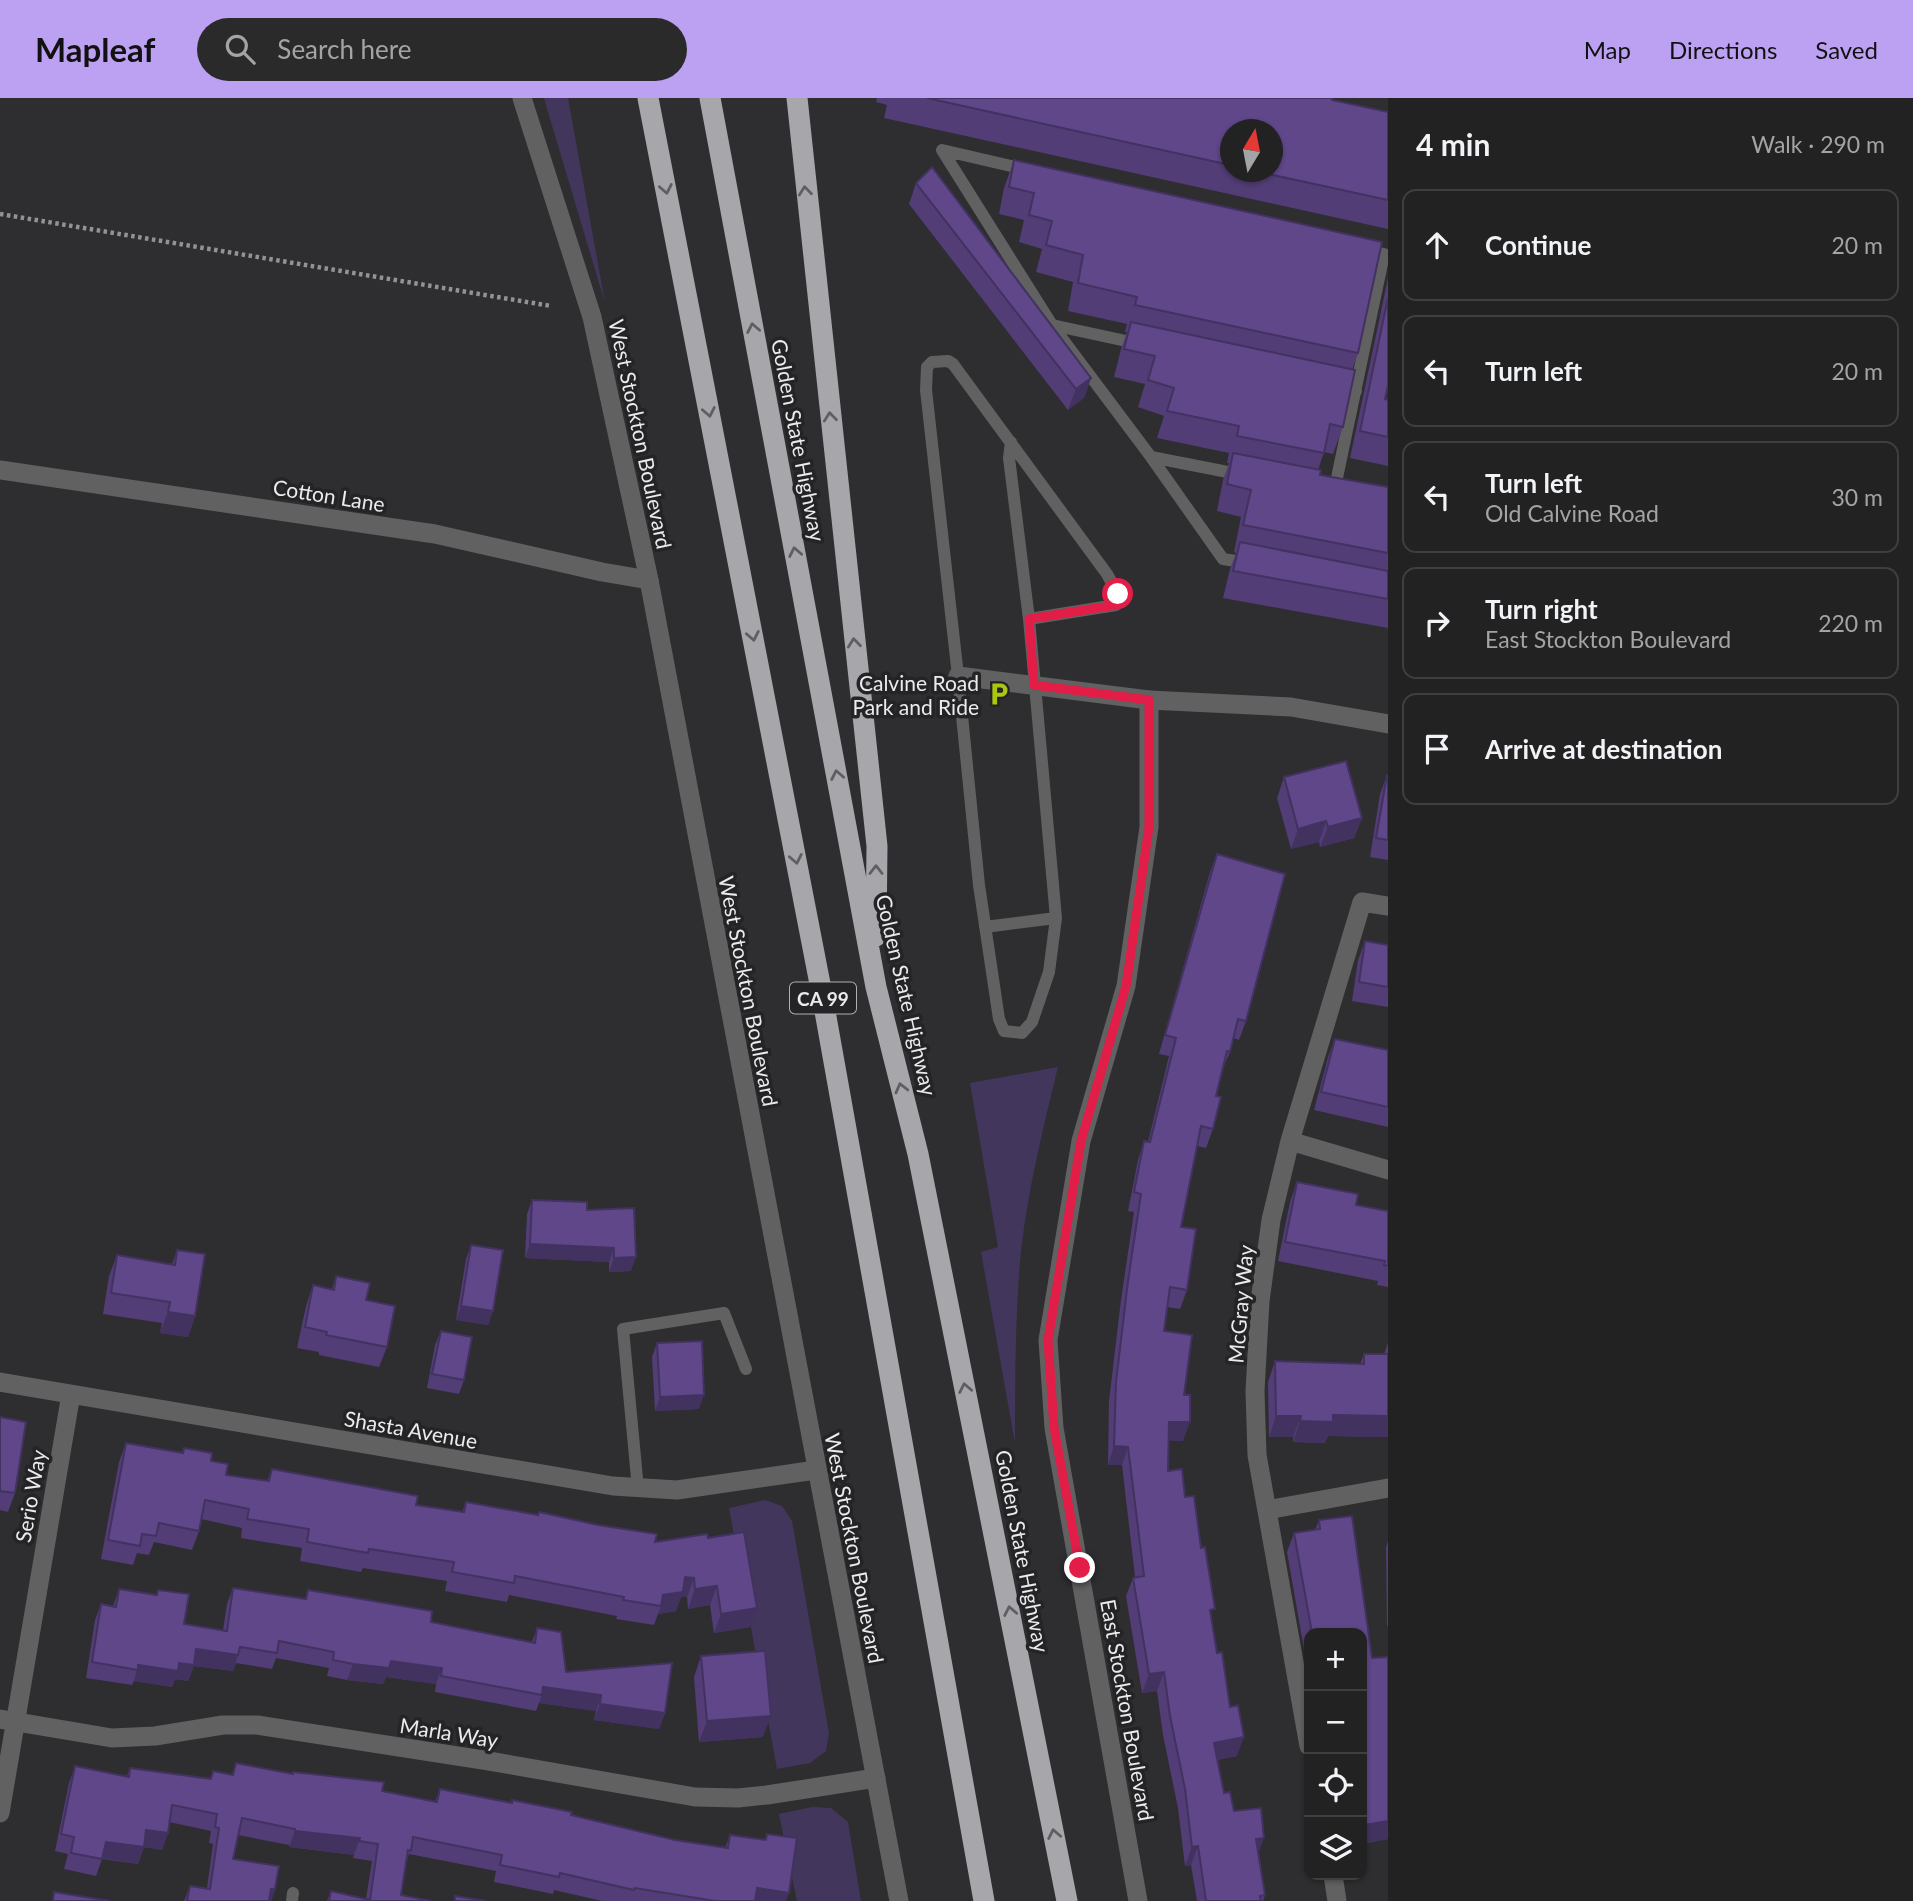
<!DOCTYPE html>
<meta charset="utf-8">
<style>
body{margin:0;font-family:Lato,sans-serif;background:#2a2a2b;color:#f1f3f6}
.controls{position:absolute;right:21px;bottom:21px;display:grid;overflow:hidden;border-radius:14px;box-shadow:0 2px 5px #0004}
.controls button{width:63px;height:63px;display:grid;place-items:center;padding:0;border:0;border-bottom:2px solid #3f3f41;background:#222223;color:#f1f3f6;font:35px sans-serif}
.compass{position:absolute;left:1220px;top:21px;width:63px;height:63px;border-radius:50%;background:#222223;box-shadow:0 2px 5px #0004;rotate:10deg}
.stop{position:absolute;width:21px;height:21px;margin:-16px;border:5px solid #e11d48;border-radius:50%;background:#fff}
.stop.end{background:#e11d48;border-color:#fff;box-shadow:0 2px 7px #0008}
.list{margin:0;padding:0;list-style:none}
h2{display:flex;justify-content:space-between;align-items:center;height:91px;margin:0;padding:0 28px;font-size:30px}
h2 small{font-size:23px;font-weight:400;color:#a2a4a6}
.list li{display:grid;grid-template-columns:46px 1fr auto;gap:21px;align-items:center;box-sizing:border-box;height:112px;margin:0 14px 14px;padding:0 14px;border:2px solid #3f3f41;border-radius:14px}
.list b{display:block;font-size:26px;white-space:nowrap}
.list p{margin:0;font-size:23px;white-space:nowrap;color:#a2a4a6}
.list em{font-size:23px;font-style:normal;color:#a2a4a6}
.icon{flex:none;width:38px;height:38px;fill:none;stroke:currentColor;stroke-width:2;stroke-linecap:round;stroke-linejoin:round}
.map{position:relative;flex:none;width:1388px;height:1803px;overflow:hidden}
header{display:flex;align-items:center;gap:42px;box-sizing:border-box;height:98px;padding:0 35px;background:#bca0f2;color:#111}
header strong{font-size:33px}
nav{display:flex;gap:38px;margin-inline-start:auto;font-size:24px}
.search{width:490px;height:63px;background:#2a2a2b;display:flex;align-items:center;gap:18px;box-sizing:border-box;padding:0 24px;border-radius:38px;color:#a2a4a6;font-size:26px}
main{display:flex}
aside{flex:1;background:#222223}
.map>svg:first-child{display:block}
</style>
<header>
<strong>Mapleaf</strong>
<div class="search"><svg class="icon" aria-label="search" viewBox="0 0 24 24"><circle cx="10" cy="10" r="6"/><path d="M15 15l6 6"/></svg>Search here</div>
<nav><a>Map</a><a>Directions</a><a>Saved</a></nav>
</header>
<main>
<div class="map">
<svg width="1388" height="1803" viewBox="0 0 1388 1803">
<rect width="100%" height="100%" fill="#2e2d2f"/>
<path fill="#43365d" d="M544 0H568L605 205 545 4Z
M1058 969C1043 1030 1028 1091 1021 1153 1015 1217 1015 1281 1015 1345L981 1154 998 1149 970 985Z
M765 1402 782 1408 792 1423 829 1635 826 1653 810 1665 777 1671 729 1410Z
M812 1709 831 1710 848 1724 861 1803H797L779 1716Z"/>
<g fill="none" stroke-linecap="round" stroke-linejoin="round">
<path stroke="#939294" stroke-width="4.5" stroke-dasharray="3.5 3.5" stroke-linecap="butt" d="M0 116 551 208"/>
<path stroke="#616162" stroke-width="12" d="M1028 72 942 52 1052 227 1140 246
M1052 227 1151 359 1243 377
M1335 288 1356 293
M1011 344 1009 360 1029 521 1116 507 1118 496 1107 476C1056 406 1004 336 953 266L948 263 932 264 927 269 926 292 958 578 979 787 999 921 1004 933 1022 935 1032 924 1049 874 1056 820 1029 521
M1151 359 1223 461 1248 465
M1334 394 1384 156 1366 152
M985 829 1056 820
M638 1391 623 1231 724 1215 746 1271
M292 1803 293 1795"/>
<path stroke="#616162" stroke-width="19" d="M0 372 435 436 602 474 649 482
M958 578 1149 602
M1290 1043 1388 1072
M0 1284 613 1388 677 1392 816 1372
M1267 1412 1388 1390
M0 1621 112 1640 155 1638 223 1627H257L483 1662 695 1699 738 1700 767 1697 876 1680
M1309 1648 1257 1357 1255 1293 1260 1203 1271 1122 1290 1043 1362 804 1388 808
M0 1715 71 1296
M1333 1777 1337 1803"/>
<path stroke="#616162" stroke-width="19" d="M522 0 592 219 649 482 899 1803
M1138 1803 1054 1330 1048 1242 1081 1043 1126 888 1149 729V602L1291 609 1388 626"/>
<path stroke="#a7a6aa" stroke-width="21" d="M648 0 821 891 984 1803
M710 0 876 889 918 1056 1067 1803
M797 0 877 748 876 838"/>
</g>
<path fill="#523d76" fill-rule="evenodd" d="M877 0H1332V2L1388 14V131L884 20 887 7 876 4ZM1230 32 1272 74H1230Z
M1014 62 1358 255 1352 272 1343 329 1333 356 1324 354 1318 372 1320 377 1388 389V530L1223 500 1230 471 1236 455 1234 454 1241 419 1217 413 1223 382 1229 365H1227L1229 355 1157 340 1164 318 1138 309 1145 286 1114 279 1121 251 1127 234H1125L1127 226 1068 213 1073 184 1036 174 1042 151 1019 144 1024 122 999 116 1004 90Z
M916 85 1091 280 1084 300 1068 312 909 106Z
M1388 180V287L1385 301 1388 302V368L1350 360Z
M1387 677H1388V762L1370 759 1380 696Z
M1284 679 1362 720 1354 740 1320 749 1319 744 1291 751 1277 700Z
M1217 756 1246 923 1239 942 1233 940 1230 954 1222 972 1216 998 1213 1031 1206 1050 1197 1048 1181 1129 1187 1192 1180 1211 1167 1209 1164 1233 1184 1297 1183 1343 1168 1342V1373L1185 1399 1201 1450 1217 1555 1237 1658 1217 1662 1224 1695 1258 1756 1265 1797 1263 1803H1197L1191 1767 1185 1768 1178 1710 1163 1637 1157 1593 1142 1595 1126 1498 1133 1480 1135 1479 1122 1367H1108L1109 1303 1121 1202 1134 1114 1128 1113 1138 1062 1144 1043 1148 1044 1169 958 1159 956 1210 774Z
M1365 843 1388 847V909L1352 903 1358 862Z
M1335 941 1388 952V1029L1314 1012 1328 959Z
M1297 1084 1356 1107 1388 1113V1189L1377 1187 1378 1183 1278 1163 1290 1104Z
M532 1102 587 1112 631 1173 609 1174V1164L525 1160 527 1116Z
M471 1147 493 1213 488 1227 456 1222 466 1161Z
M177 1152 195 1218 188 1239 160 1235 162 1225 103 1216 109 1178 117 1157 172 1166Z
M336 1178 366 1202 387 1249 379 1269 319 1257V1254L297 1250 306 1208 313 1187 332 1191Z
M441 1233 464 1282 459 1296 427 1290 435 1247Z
M657 1245 699 1311 655 1313 652 1259Z
M1388 1245V1339L1328 1338 1325 1345 1293 1344V1339H1269L1268 1284 1275 1263 1360 1266 1364 1256H1384Z
M0 1319 15 1395 8 1414 0 1412Z
M126 1345 182 1355 184 1350 211 1363 226 1377 267 1383 272 1371 416 1407 462 1414 466 1404 655 1444 708 1440 750 1529 714 1535 710 1507 688 1511 687 1499H681L676 1513 658 1516 654 1527 616 1521 617 1518 509 1497 507 1504 445 1493 447 1483 363 1470 361 1474 300 1463 302 1450 241 1440 242 1430 201 1421 199 1433 192 1452 154 1444 149 1457 137 1455 133 1467 101 1461 119 1364Z
M1352 1418 1372 1560 1388 1559V1741L1362 1746V1535H1309V1574H1308L1287 1454 1294 1435 1315 1432 1319 1422Z
M1388 1443V1528H1387L1386 1449Z
M233 1490 305 1501 308 1492 431 1524 532 1544 537 1530 566 1574 665 1615 659 1631 594 1622 596 1613 539 1605 536 1613 435 1594 436 1586 386 1579 383 1586 347 1582 327 1578 329 1570 276 1560 272 1571 236 1565 233 1573 194 1568 188 1583 175 1581 172 1589 134 1583 132 1587 86 1580 95 1522 101 1506 113 1508 119 1491 156 1497 158 1492 184 1526 223 1532 227 1506Z
M701 1558 763 1639 699 1644 694 1579Z
M236 1665 435 1704 440 1691 571 1717 675 1742 725 1750 730 1737 765 1742 767 1736 786 1803H602L554 1792 553 1796 494 1784 496 1773 409 1756 406 1765 401 1797 431 1803H327L331 1793 366 1801 372 1763 353 1760 354 1757 289 1749V1747L238 1737 233 1761 275 1791 271 1803H187L207 1790 213 1746 209 1745 211 1733 169 1724 168 1735 162 1752 144 1749 138 1766 102 1761 96 1778 64 1771 68 1756 55 1753 69 1685 75 1668 127 1678 130 1670 210 1680 213 1673 232 1676Z
M190 1788 187 1803H184Z"/>
<path fill="#423260" d="M1091 280 1084 300 1068 312 1076 291Z
M1362 720 1354 740 1320 749 1328 729Z
M1326 723 1319 744 1291 751 1298 731Z
M530 1146 614 1150 609 1164 525 1160Z
M636 1159 631 1173 609 1174 614 1160Z
M461 1208 493 1213 488 1227 456 1222Z
M168 1214 195 1218 188 1239 160 1235Z
M704 1297 699 1311 655 1313 660 1299Z
M1333 1317 1388 1318V1339L1328 1338 1325 1345 1293 1344 1300 1323Z
M1276 1318H1301L1293 1339H1269Z
M1169 1324H1190L1183 1343 1162 1342Z
M1114 1348 1128 1349 1122 1367H1108Z
M685 1479 694 1480 687 1499H681L676 1513 658 1516 661 1508 663 1497Z
M717 1488 710 1507 688 1511 695 1491Z
M757 1510 750 1529 714 1535 721 1516Z
M196 1551 238 1557 233 1573 194 1568 188 1583 175 1581 172 1589 134 1583 138 1567 179 1565Z
M391 1563 442 1570 436 1586 386 1579 383 1586 347 1582 353 1566Z
M1164 1574 1157 1593 1142 1595 1149 1576Z
M543 1589 601 1597 596 1613 539 1605 542 1597Z
M600 1606 665 1615 659 1631 594 1622Z
M771 1618 763 1639 699 1644 707 1623Z
M1244 1639 1237 1658 1207 1664 1214 1645Z
M1388 1723V1741L1362 1746V1735L1365 1727Z
M146 1732 168 1735 162 1752 144 1749 138 1766 100 1760 106 1744Z
M295 1733 360 1740 354 1757 289 1749Z
M1264 1740 1257 1759 1256 1741Z
M1198 1748 1191 1767 1185 1768 1192 1749Z
M757 1790 789 1795 786 1803H753Z
M271 1791H275L271 1803H267Z"/>
<path fill="#5f4789" stroke="#423260" stroke-width="2" d="M927 0H1332V2L1388 14V102L1259 74H1272V32H1230V67Z
M1014 62 1382 144 1358 255 1135 207 1137 199 1078 185 1083 157 1046 147 1052 123 1029 117 1034 95 1009 89Z
M932 69 1091 280 1076 291 916 85Z
M1388 200V287L1385 301 1388 302V339L1360 333Z
M1131 224 1355 272 1343 329 1330 326 1324 355 1237 338 1239 328 1167 313 1174 290 1148 282 1155 258 1124 251Z
M1233 355 1321 372 1320 377 1388 389V455L1243 427 1251 392 1227 386Z
M1240 444 1388 473V501L1233 473Z
M1346 663 1362 720 1328 729 1326 723 1298 731 1284 679Z
M1387 677H1388V742L1376 740Z
M1217 756 1285 776 1246 923 1238 921 1230 954 1227 953 1216 998 1221 999 1213 1031 1201 1028 1181 1129 1196 1131 1187 1192 1170 1189 1164 1233 1192 1237 1184 1297H1190V1324H1169L1168 1373 1182 1371 1185 1399 1194 1398 1201 1450 1205 1449 1215 1511 1210 1512 1217 1555 1222 1554 1230 1609 1238 1607 1244 1639 1214 1645 1224 1695 1230 1694 1234 1713 1261 1710 1264 1740 1256 1741 1265 1797 1260 1798 1261 1803H1206L1198 1748 1192 1749 1185 1691 1170 1618 1164 1574 1149 1576 1133 1480 1144 1478 1128 1349 1114 1348 1116 1284 1128 1183 1141 1096 1134 1094 1144 1043 1150 1044 1176 940 1165 937Z
M1365 843 1388 847V889L1359 884Z
M1335 941 1388 952V1009L1321 994Z
M1297 1084 1358 1096 1356 1107 1388 1113V1168L1384 1167 1385 1163 1285 1144Z
M532 1102 587 1104V1112L634 1110 636 1159 614 1160V1150L530 1146Z
M471 1147 503 1152 493 1213 461 1208Z
M177 1152 205 1156 195 1218 168 1214 170 1204 111 1195 117 1157 175 1167Z
M336 1178 370 1185 366 1202 395 1208 387 1249 326 1237 327 1234 305 1229 313 1187 334 1192Z
M441 1233 472 1239 464 1282 432 1276Z
M702 1243 704 1297 660 1299 657 1245Z
M1364 1256H1388V1318L1333 1317V1324L1300 1323 1301 1318H1276L1275 1263 1364 1266Z
M0 1319 26 1324 15 1395 0 1393Z
M126 1345 183 1355 184 1350 212 1355 211 1363 228 1366 226 1377 269 1383 272 1371 418 1398 416 1407 464 1414 466 1404 538 1417 539 1414 598 1427 657 1436 655 1444 707 1436 708 1440 744 1434 757 1510 721 1516 717 1488 695 1491 694 1480 685 1479 683 1494 663 1497 661 1508 623 1502 624 1499 515 1478 514 1485 452 1474 454 1464 369 1451 368 1455 307 1444 309 1431 247 1421 249 1411 205 1402 199 1433 159 1425 156 1438 142 1436 140 1448 108 1442Z
M1352 1418 1372 1560 1388 1559V1723L1365 1727 1362 1711V1535H1312L1294 1435 1320 1431 1319 1422Z
M233 1490 306 1501 308 1492 432 1513 431 1524 535 1545 537 1530 561 1534 566 1574 672 1565 665 1615 600 1606 601 1597 543 1589 542 1597 441 1578 442 1570 391 1563 389 1570 353 1566 333 1562 334 1554 279 1543 277 1555 240 1549 238 1557 196 1551 194 1567 179 1565 178 1573 138 1567V1572L92 1564 101 1506 116 1509 119 1491 157 1497 158 1492 189 1496 184 1526 227 1533Z
M765 1553 771 1618 707 1623 701 1558Z
M236 1665 293 1676V1674L384 1684 382 1693 437 1704 440 1691 512 1705V1702L572 1714 571 1717 675 1742 728 1750 730 1737 766 1742 767 1736 797 1740 789 1795 757 1790 755 1803H715L635 1790 634 1792 560 1775 559 1779 500 1767 502 1757 413 1739 411 1753 408 1752 401 1797 431 1803H329L331 1793 370 1802 378 1746 359 1743 360 1740 295 1733V1731L242 1720 233 1761 279 1768 275 1791H271L269 1803H187L190 1788 210 1791 219 1730 215 1729 217 1716 172 1707 168 1735 146 1732 144 1749 106 1744 102 1761 71 1755 74 1739 61 1736 75 1668 129 1679 130 1670 211 1681 213 1673 233 1677Z
M54 1794 110 1803H53Z
M455 1798 486 1803H455Z"/>
<defs><path id="oneway-chevron" d="M-2-3.5L2.5 0L-2 3.5" fill="none" stroke-width="1.6" stroke-linecap="round" stroke-linejoin="round" transform="scale(1.75)"/></defs>
<g stroke="#5f5e61">
<use href="#oneway-chevron" transform="translate(666 91) rotate(79)"/>
<use href="#oneway-chevron" transform="translate(805 93) rotate(-96)"/>
<use href="#oneway-chevron" transform="translate(753 230) rotate(-101)"/>
<use href="#oneway-chevron" transform="translate(709 314) rotate(79)"/>
<use href="#oneway-chevron" transform="translate(830 319) rotate(-96)"/>
<use href="#oneway-chevron" transform="translate(795 454) rotate(-101)"/>
<use href="#oneway-chevron" transform="translate(753 538) rotate(79)"/>
<use href="#oneway-chevron" transform="translate(854 545) rotate(-96)"/>
<use href="#oneway-chevron" transform="translate(837 677) rotate(-101)"/>
<use href="#oneway-chevron" transform="translate(796 761) rotate(79)"/>
<use href="#oneway-chevron" transform="translate(876 772) rotate(-90)"/>
<use href="#oneway-chevron" transform="translate(901 990) rotate(-104)"/>
<use href="#oneway-chevron" transform="translate(965 1290) rotate(-101)"/>
<use href="#oneway-chevron" transform="translate(1010 1513) rotate(-101)"/>
<use href="#oneway-chevron" transform="translate(1054 1736) rotate(-101)"/>
</g>
<g fill="none" stroke-linecap="round" stroke-linejoin="round">
<path stroke="#e11d48" stroke-width="9" d="M1080 1470 1054 1330 1048 1242 1081 1043 1126 888 1149 729V602L1034 587 1029 521 1116 507 1118 496"/>
</g>
<defs>
<g id="parking-bare" transform="scale(1.89)"><path d="M-3.5-5.5H1a3.5 3.5 0 0 1 0 7H-1V5.5H-3.5ZM-1-3.4V-.6H.8a1.4 1.4 0 0 0 0-2.8Z" fill="#adc610" stroke="#242326" stroke-width="2.5" paint-order="stroke"/></g>
</defs>
<g fill-rule="evenodd">
<use href="#parking-bare" x="999" y="596"/>
</g>
<g text-anchor="middle" dominant-baseline="central" stroke-width="7" stroke-linejoin="round" paint-order="stroke">
<rect fill="#242326" stroke="#afaeb1" stroke-width="2" x="790" y="884.5" width="66" height="31" rx="5"/>
<g font-size="19" font-weight="bold" fill="#ebeaec">
<text x="823" y="900">CA 99</text>
</g>
<g font-size="21" fill="#ebeaec" stroke="#242326">
<text transform="translate(641 336) rotate(78)">West Stockton Boulevard</text>
<text transform="translate(799 342) rotate(79)">Golden State Highway</text>
<text transform="translate(329 397) rotate(9)">Cotton Lane</text>
<text transform="translate(749 893) rotate(79)">West Stockton Boulevard</text>
<text transform="translate(907 897) rotate(77)">Golden State Highway</text>
<text transform="translate(1240 1206) rotate(-85)">McGray Way</text>
<text transform="translate(411 1331) rotate(10)">Shasta Avenue</text>
<text transform="translate(30 1398) rotate(-80)">Serio Way</text>
<text transform="translate(855 1450) rotate(79)">West Stockton Boulevard</text>
<text transform="translate(1023 1453) rotate(79)">Golden State Highway</text>
<text transform="translate(1128 1612) rotate(80)">East Stockton Boulevard</text>
<text transform="translate(449 1634) rotate(9)">Marla Way</text>
</g>
<g font-size="21" fill="#ebeaec" stroke="#242326" text-anchor="end">
<text x="979" y="584">Calvine Road<tspan x="979" dy="24">Park and Ride</tspan></text>
</g>
</g>
</svg>
<div class="controls">
<button>+</button>
<button>−</button>
<button><svg class="icon" aria-label="locate" viewBox="0 0 24 24"><circle cx="12" cy="12" r="6"/><path d="M12 2v4M12 18v4M2 12h4M18 12h4"/></svg></button>
<button><svg class="icon" aria-label="layers" viewBox="0 0 24 24"><path d="M12 4l9 5-9 5-9-5zM3 14l9 5 9-5"/></svg></button>
</div>
<svg class="compass" viewBox="-18 -18 36 36"><path d="M0-13l5 13h-10z" fill="#e53935"/><path d="M0 13l5-13h-10z" fill="#a2a4a6"/></svg>
<div class="stop" style="left:1118px;top:496px"></div>
<div class="stop end" style="left:1080px;top:1470px"></div>
</div>
<aside>
<h2>4 min<small>Walk · 290 m</small></h2>
<ul class="list">
<li><svg class="icon" aria-label="ahead" viewBox="0 0 24 24"><path d="M12 20V5M6 11l6-6 6 6"/></svg><div><b>Continue</b></div><em>20 m</em></li>
<li><svg class="icon" aria-label="left" viewBox="0 0 24 24"><path d="M17 20v-9H6M10 6l-5 5 5 5"/></svg><div><b>Turn left</b></div><em>20 m</em></li>
<li><svg class="icon" aria-label="left" viewBox="0 0 24 24"><path d="M17 20v-9H6M10 6l-5 5 5 5"/></svg><div><b>Turn left</b><p>Old Calvine Road</p></div><em>30 m</em></li>
<li><svg class="icon" aria-label="right" viewBox="0 0 24 24"><path d="M7 20v-9h11M14 6l5 5-5 5"/></svg><div><b>Turn right</b><p>East Stockton Boulevard</p></div><em>220 m</em></li>
<li><svg class="icon" aria-label="arrive" viewBox="0 0 24 24"><path d="M6 21V4h12l-3 4 3 4H6"/></svg><div><b>Arrive at destination</b></div></li>
</ul>
</aside>
</main>
